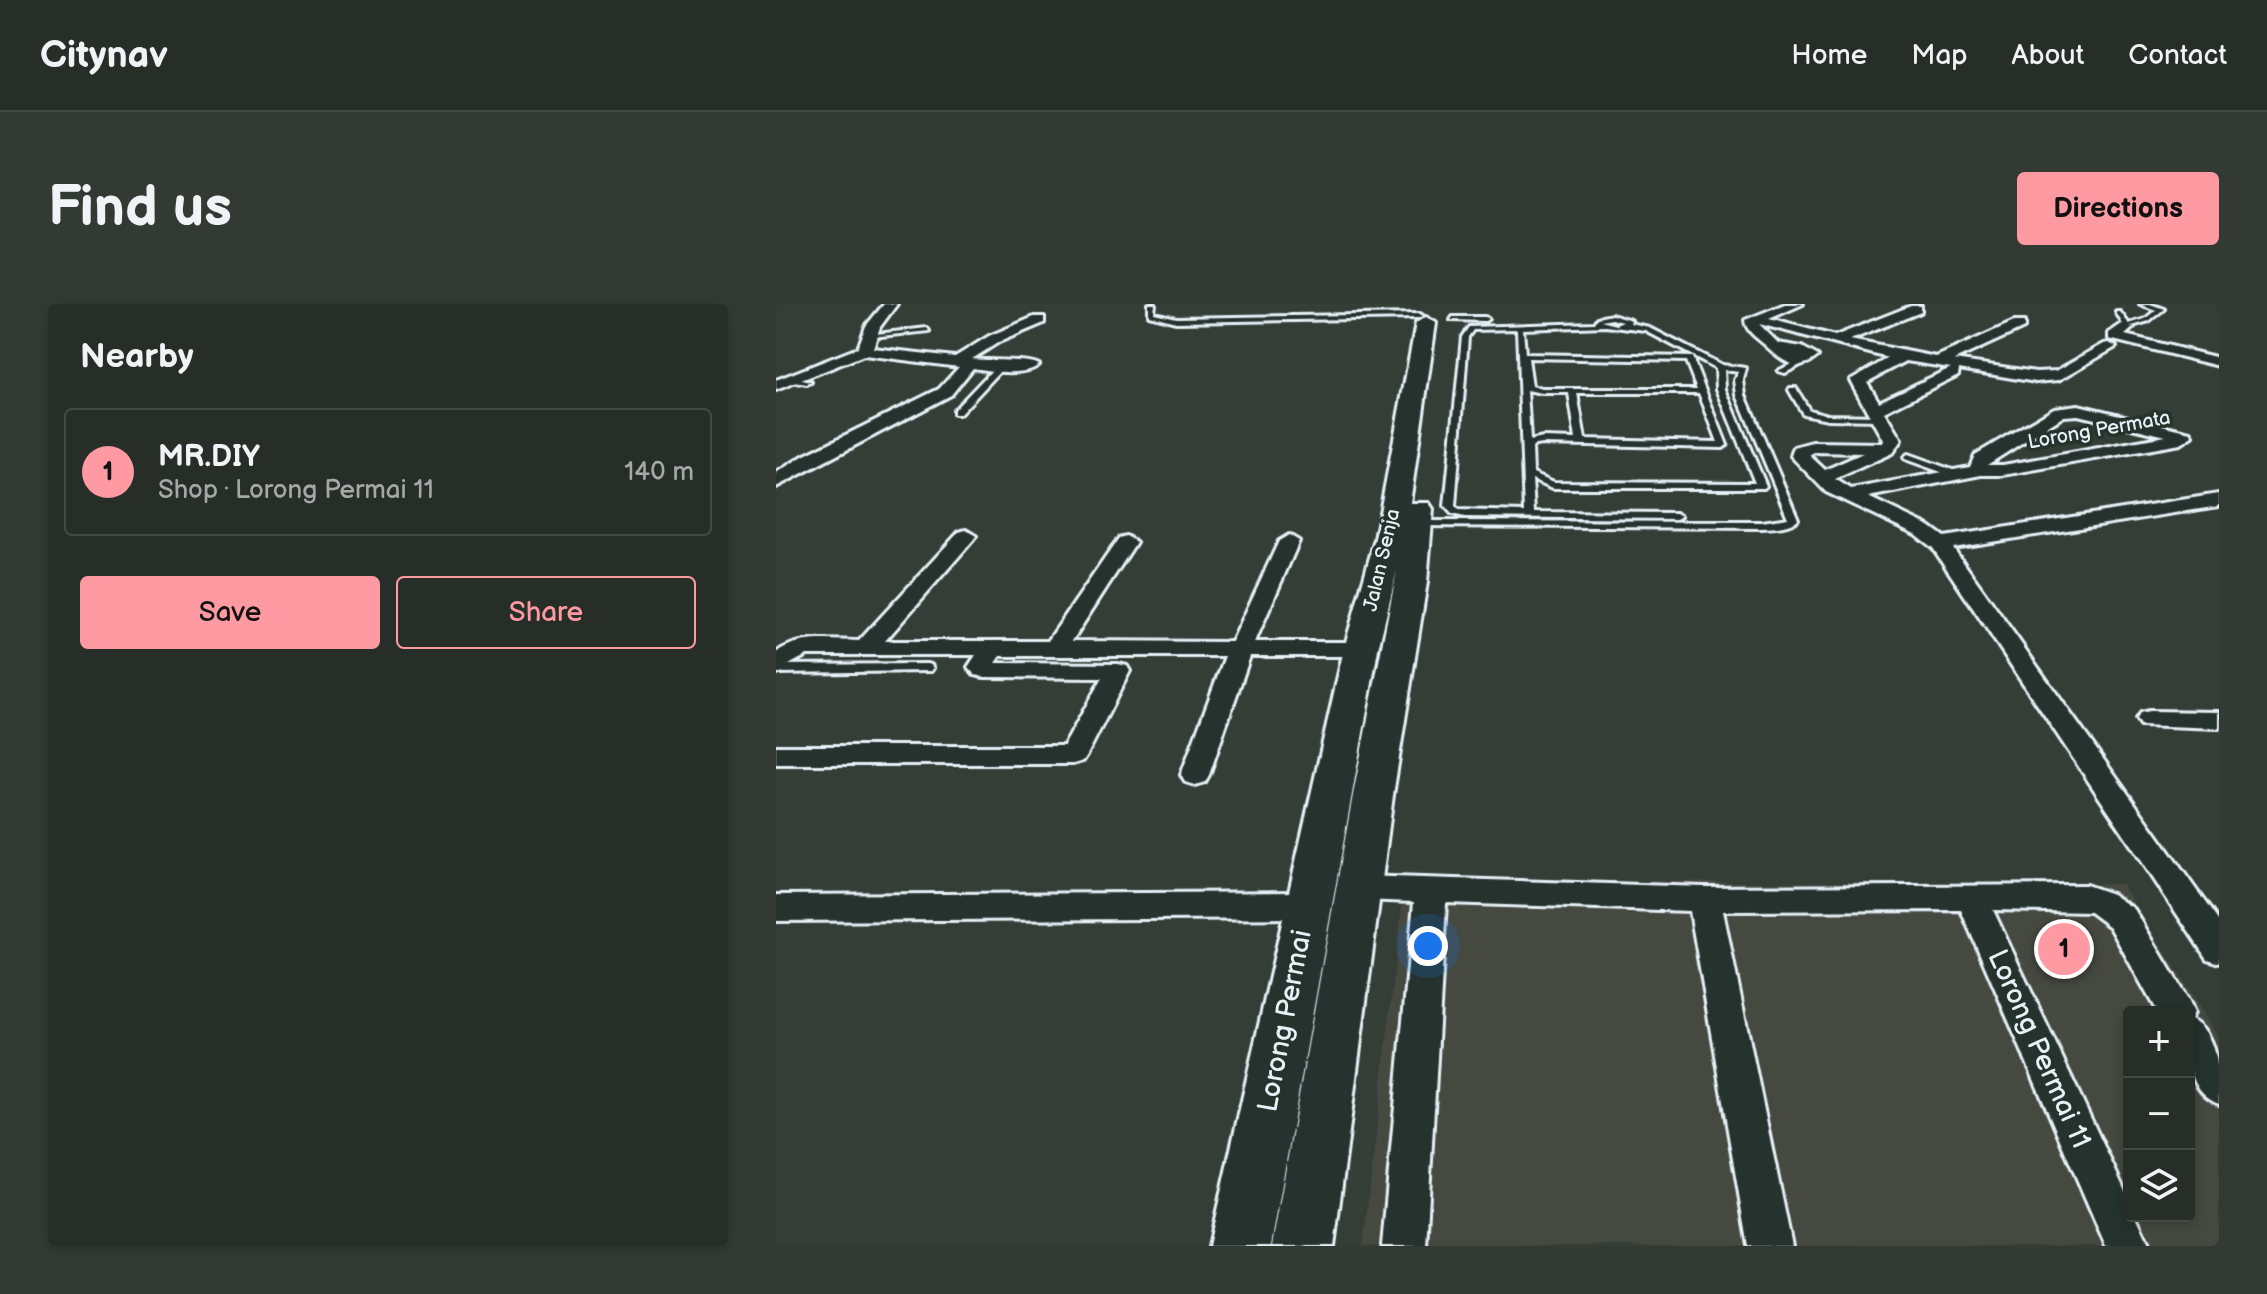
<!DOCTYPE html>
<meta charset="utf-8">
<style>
body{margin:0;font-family:"Balsamiq Sans",sans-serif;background:#333a34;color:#f1f3f6}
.controls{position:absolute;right:24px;bottom:24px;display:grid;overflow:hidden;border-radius:8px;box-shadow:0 4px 12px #0003}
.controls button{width:72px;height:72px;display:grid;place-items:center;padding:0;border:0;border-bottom:2px solid #434a45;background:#272e28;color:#f1f3f6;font:40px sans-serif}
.you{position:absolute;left:652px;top:642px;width:28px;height:28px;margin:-20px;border:6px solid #fff;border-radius:50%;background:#1a73e8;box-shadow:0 0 0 12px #1a73e833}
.badge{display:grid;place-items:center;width:52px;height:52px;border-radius:50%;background:#ff9aa2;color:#111;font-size:26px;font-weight:700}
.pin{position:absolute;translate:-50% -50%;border:4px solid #fff;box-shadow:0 2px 8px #0006}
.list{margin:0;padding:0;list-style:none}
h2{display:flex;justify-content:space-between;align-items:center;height:104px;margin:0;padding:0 32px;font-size:34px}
h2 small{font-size:26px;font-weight:400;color:#a4a8a8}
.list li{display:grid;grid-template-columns:52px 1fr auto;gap:24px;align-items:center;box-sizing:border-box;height:128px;margin:0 16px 16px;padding:0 16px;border:2px solid #434a45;border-radius:8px}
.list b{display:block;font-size:30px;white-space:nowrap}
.list p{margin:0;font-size:26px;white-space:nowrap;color:#a4a8a8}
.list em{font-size:26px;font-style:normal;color:#a4a8a8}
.actions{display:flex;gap:16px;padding:24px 32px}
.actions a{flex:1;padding:18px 0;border:2px solid #ff9aa2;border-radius:8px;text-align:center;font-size:28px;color:#ff9aa2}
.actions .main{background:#ff9aa2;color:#111}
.icon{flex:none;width:44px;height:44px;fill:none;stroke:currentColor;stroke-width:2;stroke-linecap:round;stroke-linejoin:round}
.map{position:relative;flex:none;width:1443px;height:942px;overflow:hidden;border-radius:8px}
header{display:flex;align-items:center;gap:48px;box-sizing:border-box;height:112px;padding:0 40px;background:#272e28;border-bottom:2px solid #434a45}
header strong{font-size:38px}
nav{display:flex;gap:44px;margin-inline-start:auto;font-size:28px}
.intro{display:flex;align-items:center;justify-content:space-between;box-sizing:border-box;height:192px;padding:0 48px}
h1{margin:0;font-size:56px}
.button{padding:20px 36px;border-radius:8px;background:#ff9aa2;color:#111;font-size:28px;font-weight:700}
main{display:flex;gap:48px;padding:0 48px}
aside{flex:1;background:#272e28;border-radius:8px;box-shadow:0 4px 12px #0003}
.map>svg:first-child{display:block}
</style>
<header>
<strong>Citynav</strong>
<nav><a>Home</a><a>Map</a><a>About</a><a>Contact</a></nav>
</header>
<div class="intro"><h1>Find us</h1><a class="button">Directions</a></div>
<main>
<aside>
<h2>Nearby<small></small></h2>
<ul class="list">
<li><span class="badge">1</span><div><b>MR.DIY</b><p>Shop · Lorong Permai 11</p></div><em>140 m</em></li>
</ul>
<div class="actions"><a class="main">Save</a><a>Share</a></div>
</aside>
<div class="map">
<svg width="1443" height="942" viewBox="0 0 1443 942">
<rect width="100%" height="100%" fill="#343d36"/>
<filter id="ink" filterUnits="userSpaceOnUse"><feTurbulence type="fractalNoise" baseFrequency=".0125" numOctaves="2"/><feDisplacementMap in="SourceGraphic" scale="16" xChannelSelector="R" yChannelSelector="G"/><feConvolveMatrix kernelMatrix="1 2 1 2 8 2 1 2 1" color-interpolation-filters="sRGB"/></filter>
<g filter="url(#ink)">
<path fill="#454840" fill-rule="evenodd" d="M629 576 1346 580 1443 732V942H587ZM1353 708H1413V912H1353Z"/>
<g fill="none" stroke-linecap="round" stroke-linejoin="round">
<g stroke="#e8f1f8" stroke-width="6">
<path id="service" d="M373 0H379L378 9 400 14 644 10 647 12 644 14 400 18 373 11Z
M1364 0H1374L1388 5 1373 17 1349 24 1340 8H1344L1353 20 1369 15 1380 6Z
M836 11 856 17 855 20 874 24 946 61 970 64 967 76 969 91 1022 215C1012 224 999 223 986 224L637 222V218L641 217 986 218 1012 214 961 91 959 76 963 68 948 66 949 85 990 182 988 184H777L756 175 758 208 901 209 906 212 901 215 689 213 676 210 669 202 686 33 693 23 818 19 821 14ZM836 15 847 18 840 21 825 17ZM829 22 870 27 940 64 941 85 979 179 778 178 757 169 756 144 759 141 767 140 947 144 951 141 916 53 749 50 747 25ZM741 25 748 208 682 206 679 202 692 33 697 26ZM752 54 910 57 921 85H766L756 82ZM751 86 766 89H793L800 135 767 134 754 137ZM801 89H923L942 138 809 135Z
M677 13H709L712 15 709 17 675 16Z
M151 24 153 27 95 33 92 31Z
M1029 53 1036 55 1009 69 1002 67Z
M221 61 228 63 184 110H178V106Z
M13 73 35 78 31 80 10 77 9 75Z
M1014 84H1020L1033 106 1052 111 1102 112 1106 114 1102 116 1052 115 1027 110 1013 86Z
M1132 150 1185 169 1187 171 1179 173 1129 155 1128 153Z
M151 360 155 361 157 364 155 367 0 369V361Z"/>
</g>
<g stroke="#e8f1f8" stroke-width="6">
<path id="minor" d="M108 0H121L104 23 97 44 179 53 213 32 258 13H268V19L223 38 196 55C211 57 255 55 263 61 248 73 216 67 197 64L175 91 0 183V169L27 152 163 85 183 63 88 51 0 86V76L82 44 90 22Z
M1009 0H1027L993 15 1059 32 1135 2H1145V8L1074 36 1160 53 1238 18H1248V24L1178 56 1260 68 1280 67 1328 40 1333 39 1340 43 1283 76 1260 78 1183 65 1182 71 1108 108 1125 136 1116 149 1059 175 1075 185 1194 163 1199 151 1278 104 1302 101 1415 128 1417 132 1405 140 1227 171H1205L1092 193 1153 222 1168 233 1443 190V202L1177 244 1443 618V659L1431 655 1157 244 1139 230 1050 188 1015 152 1018 143 1037 138 1106 139 1107 136 1074 76 1113 54 983 20 1002 39 1026 43 1042 52C1021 71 1004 55 988 40 980 33 970 27 969 16ZM1130 57 1175 64 1103 98 1091 78ZM1302 111 1390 132 1227 161H1211L1288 112ZM1038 148 1087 149 1049 166 1033 151Z
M1346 20 1358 23 1349 31 1443 54V62L1333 35V29Z
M190 226 200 232 197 236 109 337H272L343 234 350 232 360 238 296 337 456 338 503 237 513 231 523 237 479 338H585L593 340 597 345 593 350 585 352H474L433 471 429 478 419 481 409 478 405 471 449 352H224L219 359 342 360 351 362 354 367 311 451 307 457 297 460H0V442H288L326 374 208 373 199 371 192 363 200 351H31L0 368V349C22 331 56 337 83 337L183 228Z
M1373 407 1443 408V424L1364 421 1360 415 1364 409Z
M584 572 928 583 1310 581 1336 590 1358 605 1413 697 1418 708 1415 715C1443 727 1443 770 1443 800 1406 786 1413 741 1413 708H1381L1334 623 1314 608 1217 606 1353 896V912H1360L1374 942H1330L1185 606 947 607 1016 942H972L914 607 670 599 650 942H606L638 598 584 596 573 593 568 584 573 575Z
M532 588 543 592 548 601 543 610 532 614 0 617V591Z"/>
</g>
<g stroke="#e8f1f8" stroke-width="6">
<path id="secondary" d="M650 13 660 19 634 199H653L657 205 651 278 617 491 558 942H496L577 491 621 266 602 345 495 942H433L568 345 599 235 640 19Z"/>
</g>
<use href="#service" fill="#26332d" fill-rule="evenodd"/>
<use href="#minor" fill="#26332d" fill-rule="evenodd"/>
<use href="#secondary" fill="#26332d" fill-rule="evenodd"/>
</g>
</g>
<g text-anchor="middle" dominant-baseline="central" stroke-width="7" stroke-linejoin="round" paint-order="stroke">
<g font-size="20" fill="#e8f1f8" stroke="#26332d">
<text transform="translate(1323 126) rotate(-10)">Lorong Permata</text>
<text transform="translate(606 256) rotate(-77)">Jalan Senja</text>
</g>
<g font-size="28" fill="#e8f1f8" stroke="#26332d">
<text transform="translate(509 717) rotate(-79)">Lorong Permai</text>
<text transform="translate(1263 745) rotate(66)">Lorong Permai 11</text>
</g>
</g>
</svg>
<div class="controls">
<button>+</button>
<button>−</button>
<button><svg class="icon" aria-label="layers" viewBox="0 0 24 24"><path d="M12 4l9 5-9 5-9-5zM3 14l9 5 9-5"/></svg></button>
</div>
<div class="you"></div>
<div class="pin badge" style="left:1288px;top:645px">1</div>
</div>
</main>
